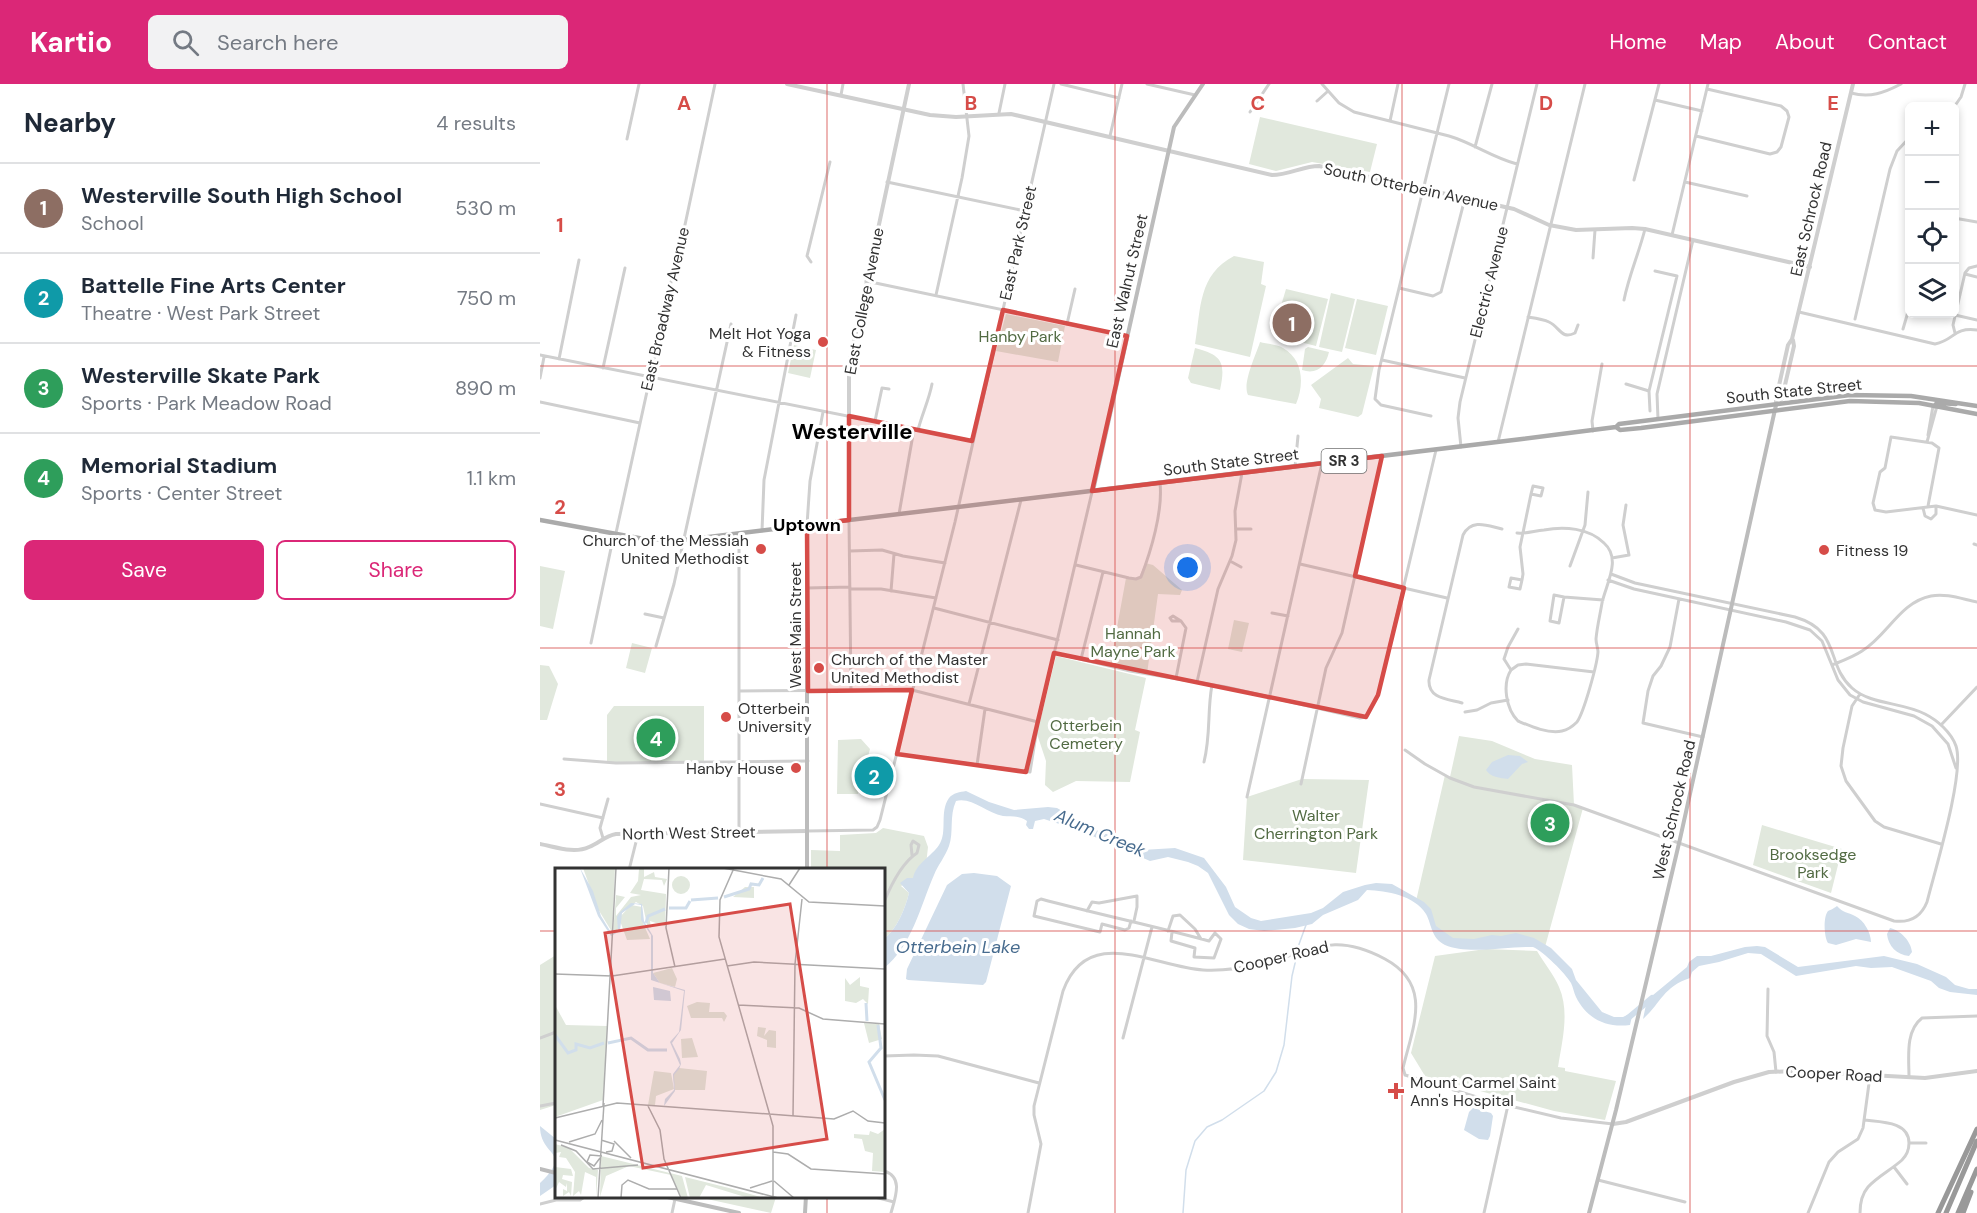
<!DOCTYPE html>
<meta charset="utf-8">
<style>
body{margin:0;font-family:"DM Sans",sans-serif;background:#f2f2f3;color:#1f2937}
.controls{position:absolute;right:18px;top:18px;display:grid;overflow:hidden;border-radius:9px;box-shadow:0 3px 9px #0003}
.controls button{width:54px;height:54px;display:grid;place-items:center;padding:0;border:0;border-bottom:2px solid #e0e1e3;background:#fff;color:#1f2937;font:30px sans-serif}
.you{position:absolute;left:648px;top:484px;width:21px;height:21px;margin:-15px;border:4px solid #fff;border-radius:50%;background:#1a73e8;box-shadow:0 0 0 9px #1a73e833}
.badge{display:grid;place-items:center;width:39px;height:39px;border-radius:50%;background:#db2777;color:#fff;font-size:20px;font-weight:700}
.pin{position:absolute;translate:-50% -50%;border:3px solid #fff;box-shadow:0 2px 6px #0006}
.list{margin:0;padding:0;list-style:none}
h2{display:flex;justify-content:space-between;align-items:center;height:78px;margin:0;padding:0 24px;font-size:26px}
h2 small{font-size:20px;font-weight:400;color:#747a83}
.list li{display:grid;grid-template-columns:39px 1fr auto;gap:18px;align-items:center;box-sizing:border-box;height:90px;padding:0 24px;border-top:2px solid #e0e1e3}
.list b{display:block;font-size:22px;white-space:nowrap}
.list p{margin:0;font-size:20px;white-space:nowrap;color:#747a83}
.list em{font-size:20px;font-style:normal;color:#747a83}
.actions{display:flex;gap:12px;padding:18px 24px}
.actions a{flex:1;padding:14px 0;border:2px solid #db2777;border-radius:9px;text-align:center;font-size:21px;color:#db2777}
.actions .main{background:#db2777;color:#fff}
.icon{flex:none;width:33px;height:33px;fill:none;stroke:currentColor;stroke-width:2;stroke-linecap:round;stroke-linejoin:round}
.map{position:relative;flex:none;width:1437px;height:1129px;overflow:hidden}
header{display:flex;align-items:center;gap:36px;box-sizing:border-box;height:84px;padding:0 30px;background:#db2777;color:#fff}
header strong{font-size:28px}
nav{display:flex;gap:33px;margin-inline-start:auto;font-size:21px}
.search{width:420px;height:54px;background:#f2f2f3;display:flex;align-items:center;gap:15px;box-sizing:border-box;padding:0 21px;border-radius:9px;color:#747a83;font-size:22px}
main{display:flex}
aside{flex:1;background:#fff}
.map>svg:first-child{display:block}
</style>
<header>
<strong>Kartio</strong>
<div class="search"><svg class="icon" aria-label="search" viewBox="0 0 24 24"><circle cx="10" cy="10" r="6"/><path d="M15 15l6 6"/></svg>Search here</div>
<nav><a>Home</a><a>Map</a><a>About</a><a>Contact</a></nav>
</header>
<main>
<aside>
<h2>Nearby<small>4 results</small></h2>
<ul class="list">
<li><span class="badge" style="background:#8d6e63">1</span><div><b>Westerville South High School</b><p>School</p></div><em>530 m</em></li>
<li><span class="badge" style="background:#0f9aa8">2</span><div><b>Battelle Fine Arts Center</b><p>Theatre · West Park Street</p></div><em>750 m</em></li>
<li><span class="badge" style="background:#2e9e5b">3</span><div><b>Westerville Skate Park</b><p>Sports · Park Meadow Road</p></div><em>890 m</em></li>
<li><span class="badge" style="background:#2e9e5b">4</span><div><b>Memorial Stadium</b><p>Sports · Center Street</p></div><em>1.1 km</em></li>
</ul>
<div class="actions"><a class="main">Save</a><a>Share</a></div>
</aside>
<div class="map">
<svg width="1437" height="1129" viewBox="0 0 1437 1129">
<rect width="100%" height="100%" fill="#fff"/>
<path fill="#e1e8dd" d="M720 33 837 60 830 88 772 78 736 87 709 80Z
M694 172 724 178 721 200 726 202 710 273 655 260C661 224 658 191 694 172Z
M746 205 788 215 776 262 748 255V250L734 245Z
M791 209 815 215 802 268 779 263Z
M817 215 848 222 836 271 805 264Z
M466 230 525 242 518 278 456 267Z
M720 258C727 260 737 260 743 264 764 276 764 301 756 320L708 311C702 299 716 271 720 258Z
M254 261 276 266 270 294 248 289Z
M768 263 789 268C786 282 777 291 762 286L765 265Z
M655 264C682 271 686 278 680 306L651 299 648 294Z
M808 274 813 280 834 282 822 330 818 333 779 324 781 315 771 301Z
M605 479 613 481 642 506 640 511 618 510 607 590 570 582 586 494H599Z
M0 482 25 487 13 545 0 542Z
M694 536 709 539 702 568 688 565Z
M92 559 112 564 105 589 86 584Z
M516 572 606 594 595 646 600 648 590 698 536 697 513 708 505 701 506 677 497 650Z
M0 581 9 582 18 600 7 636H0Z
M74 622H164V678H67V631Z
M919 652 952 657 995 675 1032 681 1034 721 1043 724 1005 863 911 858 895 848 887 827 876 817 905 691 910 693Z
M321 655 330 665 318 710H297L298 656Z
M762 695 829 696 816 789 703 776 707 713Z
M1222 741 1302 765 1291 809 1213 781Z
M343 744 384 752 388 763 385 790 361 802 369 809C365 825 357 845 344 855V786L271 785V766L300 767V751L336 749Z
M946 865 997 867C1004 879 1014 891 1019 903 1030 928 1022 957 1018 983L1025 984V987L1076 997 1065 1036 1014 1027 885 992 871 969 895 872Z
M16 871V1021L0 1026V881Z
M158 1113H236L231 1129Z"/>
<path fill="#d1deeb" d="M968 671 980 672 988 678 982 680 968 695C960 694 950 693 946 686L952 678Z
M426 707 449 718 474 726 508 723 517 724 553 745 584 756 602 766 635 764 664 774 686 803 695 823 711 834 721 837 771 829 783 824 803 808 825 801 836 799 852 800 884 818 891 825 896 842 913 854 934 855 952 851 961 852 976 849 994 854 1011 864 1032 885 1036 896 1062 928 1074 933H1083L1093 928 1090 941C1066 944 1047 935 1036 913 1034 909 1033 903 1031 899 1025 889 1004 868 993 863 969 862 927 871 905 861 891 854 892 841 886 830 874 811 847 807 827 806L818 816 783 831 772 840 755 844 724 847 709 845 698 840 689 831 668 789 658 782 648 778 628 773 610 777 541 747 504 735 495 737 493 745H489L486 741 487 737C479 731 471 733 463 732 446 729 432 713 416 717 409 732 414 748 409 762 405 773 398 781 394 791 380 823 372 862 344 884V855C357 845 365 825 369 809L360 799 367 794H373C376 779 391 773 399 761 408 748 399 728 409 714 413 709 420 708 426 707Z
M434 789 457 792 471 802 446 898 443 901 368 896 366 895 367 885 407 801 422 790Z
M1297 822C1303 829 1308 828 1315 832 1324 836 1331 849 1331 858L1316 855 1296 861 1288 859C1284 853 1283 833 1288 827 1289 827 1296 823 1297 822Z
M1350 844C1360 846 1371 857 1372 868L1369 872C1357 871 1348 862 1347 850Z
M1217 862 1225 863 1258 883 1344 872 1377 880 1406 893 1415 901 1429 905H1437V911L1410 908 1399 904 1391 897 1352 883 1331 884 1316 882 1256 892 1221 870 1208 869 1179 878 1159 882 1152 888 1150 894C1123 903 1121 919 1103 935L1107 916 1147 883 1149 878 1157 872H1171L1205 863Z
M933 1024 951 1029 953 1032 950 1052 948 1056 939 1055 924 1046 929 1028Z
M0 1042 16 1055V1101L0 1112V1099C34 1066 0 1074 0 1042Z"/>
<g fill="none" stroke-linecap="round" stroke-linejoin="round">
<path stroke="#d1deeb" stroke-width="1.5" d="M758 863 766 841
M643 1129 646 1086 655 1057 667 1043 682 1036 724 1007 736 988 744 961 752 892 757 871"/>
<path stroke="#d1deeb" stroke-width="6" d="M1088 934 1112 914"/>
<path stroke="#cfcfcf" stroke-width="3" d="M521 0 579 14
M607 0 655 11
M782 0 799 19 814 28 909 52C933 59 953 74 977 80
M1311 9C1330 14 1344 9 1361 0
M301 11 303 0
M1115 16 1162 27
M777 17 787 8
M1414 23 1421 13 1425 0
M710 28 729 0
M459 29 465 0
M850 37 858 0
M570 52 582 0
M1156 52 1230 70 1237 68 1241 63 1249 33 1247 27 1241 22 1167 5
M87 55 99 0
M935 63 952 0
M1094 96 1119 0
M347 98 485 127
M1145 98 1207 112
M1414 134 1437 138
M1132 151 1168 0
M1053 174 1055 146
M271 178 267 172 290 78
M1425 190 1437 193
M326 197 587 252
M859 204 893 212 901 208 925 114
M396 211 422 94 429 52 423 0
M1084 216C1089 191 1099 169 1105 145
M1259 228 1395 260C1415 256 1413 243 1437 246
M1415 231 1437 236
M988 233C995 234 1003 235 1009 238 1020 243 1021 256 1035 249L1038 241
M1315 235 1350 85 1357 67 1370 53
M527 240 535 205
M1363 245 1370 221
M1415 249 1413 241 1425 189 1429 184 1437 182
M0 271 433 357
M19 275 39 176
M842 276 925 294
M63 284 85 184
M0 294 4 273
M1086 300 1109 307
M0 318 100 339
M1110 327 1109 307 1137 192 1115 187
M891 332 841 321 835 315 839 286 909 0
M1118 335 1117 310 1153 156
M335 337 342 304 349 305
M378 346C382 330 389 316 392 300
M1053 347 1052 337 1062 280
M1388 351 1393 322
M958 358 1045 0
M1387 358 1397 322
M921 363 918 334 920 318 997 0
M755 383 758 352
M993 402 1003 404 1001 412 991 410Z
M1388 422 1399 364 1392 359 1351 353 1345 384 1340 388 1333 419 1335 426 1346 428 1396 422 1437 431
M1383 424 1385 432 1391 435 1396 430V423
M359 430 374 345
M309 436 311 606
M267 441 270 397 283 328
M697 445H711
M222 447 224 396 256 231
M76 449 131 198 136 183 175 0
M1434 460 1437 461
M310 467 342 466 363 472 405 479
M1072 474 1089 471 1083 441 1086 421
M690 477 701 483
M760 480 907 514
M536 481 589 494 596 495 601 493C611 467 623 427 620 399
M1030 482 1045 441 1048 408
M971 494 982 496 980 505 969 503Z
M982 496 983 490 980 463 991 410
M1068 496 1094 505 1246 538 1270 546 1282 557 1298 596 1310 611 1323 618 1374 632 1392 642 1408 660 1416 684
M267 504 310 503
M310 505H341L396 514
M351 507 354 470
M1014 511 1024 513 1019 539 1010 537Z
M1024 513 1063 516
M1139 515 1130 563 1121 582 1113 592 1108 607 1103 639 1163 653
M394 524 518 556
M732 529 748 532
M105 530 124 534
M51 559 74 450
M116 562 134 500 191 240
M515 569 590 587 686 603 820 634 826 633 838 611 896 366
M541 575 563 488
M1292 581C1302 577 1313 573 1322 567 1347 552 1360 518 1391 512 1406 509 1422 515 1437 518
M971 586C962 600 966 625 978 637 990 642 1008 650 1022 647 1027 646 1033 642 1037 638 1044 628 1057 581 1058 568 1058 564 1056 560 1056 555 1057 543 1060 531 1062 519 1066 500 1082 475 1064 459 1049 444 1024 442 1004 446 994 447 986 450 977 449
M971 586 978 581 986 580 1054 588
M971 586 964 575 968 563 978 545
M636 594 646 544 641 537H632L630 534 633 532 641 537
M657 598 678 505 692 472 696 456 695 427 702 389
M199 607 372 606 498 638
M1320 610 1312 622 1303 664 1301 682 1306 697 1335 737 1344 743 1401 760
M922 619C908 615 888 615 889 596L923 451C932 434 948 442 962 445
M429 620 481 416
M925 628 937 626 951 619 968 616
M1401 641 1437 603
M865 666 885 680 910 694 934 703 1034 721 1354 837C1370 839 1381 833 1387 818 1395 786 1425 689 1416 662 1411 648 1397 636 1385 630 1362 618 1331 621 1312 604 1285 580 1302 547 1255 533L1095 499 1071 490
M357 670 490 688 498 638 552 408
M24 675 76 679 268 677
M664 678C671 650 667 628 672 601
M437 681 445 625
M761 700 786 584 802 549 842 372
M707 713 782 379
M0 720 63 734
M267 747 333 746 337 743 340 736 415 438 514 0
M199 748V450
M63 754 60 744 68 715
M89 786 98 750
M344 818C351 801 363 778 377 769L379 761 373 757 371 761 372 771
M547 827 552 818 559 819 597 812V823L594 837
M591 837 589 844 585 846 562 840 560 848 494 832 497 817 501 815C557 830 614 842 669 857L675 849 681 855 674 874 654 873 655 864 631 857 632 848
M628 847 633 832 640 831 655 845 661 855
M1228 905 1227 952 1234 968 1236 988
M0 954 16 948
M583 954 612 843
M344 972 374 971 398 972 499 999
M1369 993C1369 974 1365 947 1382 934L1437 932
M0 1022 16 1019
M1370 1059H1386
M1354 1083 1367 1100
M344 1087C364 1093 355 1114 351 1129
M1058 1096 1145 1118
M331 1112 354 1118
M0 1120 16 1116H40L46 1112
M132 1129 135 1115
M488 1129 501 1060 494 1031V1022L523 907C548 839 614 883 663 886 683 887 704 884 722 880 773 867 792 847 845 875 893 901 873 942 863 984L865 991 953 1018 1021 1034 1073 1040
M944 1129 968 1021
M1268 1129 1289 1078 1298 1068 1318 1055 1323 1044 1330 992
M1320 1129C1320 1120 1322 1110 1328 1103 1338 1092 1351 1086 1362 1076 1366 1072 1369 1066 1369 1059 1369 1037 1340 1038 1324 1036"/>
<path stroke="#cfcfcf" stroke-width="4" d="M247 0 390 31 416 33 471 30 732 91C749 91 763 82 779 82L974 125 1009 141 1036 146 1092 144 1105 145 1270 183
M1237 320 1242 314 1254 262 1253 256
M1236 321V315L1248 261 1252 255 1313 0
M309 436V281L369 0
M0 760C16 763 34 770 49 763 59 759 65 752 76 750L267 747
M1073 1040 1086 1038 1194 998 1229 988 1255 987 1385 994 1437 987"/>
<path stroke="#bcbcbc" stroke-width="4" d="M553 407 634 43 663 0
M267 441V786
M0 1085 16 1089
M123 1112 199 1129
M265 1129 266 1112
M1049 1129 1076 1026 1140 755 1236 321"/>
<path stroke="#aaa" stroke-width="4.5" d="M1394 322 1397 319 1416 320
M1076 343 1080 346 1101 344 1310 317 1379 319 1437 330
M0 436 104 455 144 456 982 355 1076 343 1079 340 1310 311 1371 312 1437 322"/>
<path stroke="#999" stroke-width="5" d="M1398 1129 1437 1045
M1406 1129 1437 1057
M1418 1129 1437 1085
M1423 1129 1431 1108"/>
</g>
<path fill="#d64c48" fill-opacity="0.2" stroke="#d64c48" stroke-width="4.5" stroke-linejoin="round" d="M463 226 587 252 552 407 842 372 815 492 864 504 838 611 826 633 514 569 486 688 357 670 372 606 268 607 267 441 309 436V332L432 357Z"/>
<path fill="none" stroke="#d64c48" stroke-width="1.5" stroke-opacity="0.55" d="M287 0V786M575 0V1129M862 0V1129M1150 0V1129M0 282H1437M0 564H1437M0 847H16M344 847H1437M287 1112V1129"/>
<g fill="#d64c48" stroke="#fff" stroke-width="2">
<circle cx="283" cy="258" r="6"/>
<circle cx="221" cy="465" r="6"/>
<circle cx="1284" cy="466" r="6"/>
<circle cx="279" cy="584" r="6"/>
<circle cx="186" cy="633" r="6"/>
<circle cx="256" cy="684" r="6"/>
<path d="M853 998h6v6h6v6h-6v6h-6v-6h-6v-6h6z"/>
</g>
<g text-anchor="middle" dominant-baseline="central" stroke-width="6" stroke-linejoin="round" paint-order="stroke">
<rect fill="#fff" stroke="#707070" stroke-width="1.5" x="781.5" y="365" width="45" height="24" rx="4.5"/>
<g font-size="15" font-weight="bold" fill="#323232">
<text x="804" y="377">SR 3</text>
</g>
<g font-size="16" fill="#323232" stroke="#fff">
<text transform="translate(871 103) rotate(12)">South Otterbein Avenue</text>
<text transform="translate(1271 125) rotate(-77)">East Schrock Road</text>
<text transform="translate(478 159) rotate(-77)">East Park Street</text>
<text transform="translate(587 197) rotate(-77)">East Walnut Street</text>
<text transform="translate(949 198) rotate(-76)">Electric Avenue</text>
<text transform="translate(324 217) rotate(-79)">East College Avenue</text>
<text transform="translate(125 225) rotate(-77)">East Broadway Avenue</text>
<text transform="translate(1254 307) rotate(-6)">South State Street</text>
<text transform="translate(691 378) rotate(-7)">South State Street</text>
<text transform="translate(255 541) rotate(-90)">West Main Street</text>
<text transform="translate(1134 726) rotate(-77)">West Schrock Road</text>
<text transform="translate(149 749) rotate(-1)">North West Street</text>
<text transform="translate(741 873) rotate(-13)">Cooper Road</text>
<text transform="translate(1294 990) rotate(3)">Cooper Road</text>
</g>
<g font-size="16" fill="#323232" stroke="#fff" text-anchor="start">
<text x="271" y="249" text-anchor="end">Melt Hot Yoga<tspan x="271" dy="18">&amp; Fitness</tspan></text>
<text x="209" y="456" text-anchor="end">Church of the Messiah<tspan x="209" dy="18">United Methodist</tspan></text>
<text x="1296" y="466">Fitness 19</text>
<text x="291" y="575">Church of the Master<tspan x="291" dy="18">United Methodist</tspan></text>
<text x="198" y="624">Otterbein<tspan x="198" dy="18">University</tspan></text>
<text x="244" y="684" text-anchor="end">Hanby House</text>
<text x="870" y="998">Mount Carmel Saint<tspan x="870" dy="18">Ann's Hospital</tspan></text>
</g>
<g font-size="16" fill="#526b43" stroke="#fff">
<text x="480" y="252">Hanby Park</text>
<text x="593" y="549">Hannah<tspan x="593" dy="18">Mayne Park</tspan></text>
<text x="546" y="641">Otterbein<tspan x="546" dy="18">Cemetery</tspan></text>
<text x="776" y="731">Walter<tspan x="776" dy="18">Cherrington Park</tspan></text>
<text x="1273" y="770">Brooksedge<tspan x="1273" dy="18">Park</tspan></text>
</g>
<g font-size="18" font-weight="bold" fill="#000" stroke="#fff">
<text x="267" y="441">Uptown</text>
</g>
<g font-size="18" font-style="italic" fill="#476b8e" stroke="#fff">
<text transform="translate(560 749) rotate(23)">Alum Creek</text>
<text x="418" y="863">Otterbein Lake</text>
</g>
<g font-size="22" font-weight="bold" fill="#000" stroke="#fff">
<text x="312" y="347">Westerville</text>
</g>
</g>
<g transform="translate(15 784)">
<rect width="330" height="330" fill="#fff"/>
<path d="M28 0H60L57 64 43 41ZM89 0V9L99 4 100 9 112 11 109 18 107 12 89 11 86 22 111 26 110 58 95 53 96 60 92 57 88 38 81 34 63 48 64 60 58 66 61 27 70 29 61 40V48L76 29 86 27 75 25 83 13 84 1ZM117 17a9 9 0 1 1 18 0a9 9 0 1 1-18 0ZM190 19H199V30L178 29ZM76 37 87 39 88 55 95 71 72 72 64 50ZM117 100 122 111 120 119 105 115 98 105ZM305 109V118L314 120 313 136 308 131 301 135 290 133V110L295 117ZM142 134 155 135 154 144H169L172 148 169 154 167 150H136L132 138ZM0 137 11 157 52 158 48 232 0 249ZM309 155 324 156 327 171 314 175ZM203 159 211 160 209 168 214 162 221 163V180L212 179V172L202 168ZM137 170 143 189 127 190 126 171ZM124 200 152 203 150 222H120L118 207ZM99 203 116 205 119 221 101 228 100 237H93ZM330 261V304L317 303 318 285 310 283 307 271 299 270V266L314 267 315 263 323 266ZM0 276 14 280 34 300 43 302 41 329V309L30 304 26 327 24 323 18 328 20 304 11 290 4 289 6 284 0 285ZM46 288 127 308 133 330H127L116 307 74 298 51 308 45 329ZM0 299 16 301 18 308 8 307 7 311 17 314 16 328 14 324 8 328V321L12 323V315L11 319 4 314 0 323ZM130 309 174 320 209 330 190 329 151 317 144 330H135Z" fill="#e1e8dd"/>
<path d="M25 0 38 23 46 48 57 66 63 63 62 49 65 44 76 35 87 36 89 53 98 68V105L105 115 130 122 126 162 117 175 125 191 126 196 124 201 119 207 120 223 109 238 110 231 119 222 118 206 125 197 115 174 124 164 129 123 96 112V67L86 52V37L80 36 67 45 65 63 56 68 43 48ZM98 119 115 123 116 133 99 132Z" fill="#d1deeb"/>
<path fill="none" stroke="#d1deeb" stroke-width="3" d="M169 29 194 21 196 16 204 17 208 10M136 32 163 30M114 40H131L135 33M91 55 93 48 110 41M311 135 312 153M323 157 326 180 314 194 330 232M0 167 13 185 21 182V176L35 180 49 175M53 175 76 170 93 182H112"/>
<path fill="none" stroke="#adadad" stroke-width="1.5" d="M114 0 111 60 120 99M168 0 226 11 254 34 330 38M179 0 165 32 164 69 218 258V330M234 17 245 0M172 98 199 94 330 101M0 106 57 108 170 91M183 137 244 140 268 151 330 156M48 238 61 0M93 238 105 262 109 291 126 330M214 246 279 251 298 243 313 253 330 255M238 248 240 96 247 31M0 250 62 235 214 246M0 272 223 330M46 272 59 276 57 283 51 284M59 273 76 290M14 274 40 266 47 252M6 277 21 283 38 301 83 297M218 284 233 286 256 301 330 306M45 290 39 298 32 294 35 287 47 288M219 313 239 330M195 320 217 313M43 330 49 235M66 330 67 317 73 312 94 321H122"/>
<path fill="#d64c48" fill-opacity="0.15" stroke="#d64c48" stroke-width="3" d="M235 36 272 271 88 300 50 65Z"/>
<rect width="330" height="330" fill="none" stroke="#323232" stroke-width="3"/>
</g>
<g font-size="20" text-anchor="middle" font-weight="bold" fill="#d64c48" stroke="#fff" stroke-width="6" stroke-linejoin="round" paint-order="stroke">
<text x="144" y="26">A</text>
<text x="431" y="26">B</text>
<text x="718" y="26">C</text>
<text x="1006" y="26">D</text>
<text x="1293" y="26">E</text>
<text x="20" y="148">1</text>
<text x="20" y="430">2</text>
<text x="20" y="712">3</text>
</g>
</svg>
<div class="controls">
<button>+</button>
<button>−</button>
<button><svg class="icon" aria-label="locate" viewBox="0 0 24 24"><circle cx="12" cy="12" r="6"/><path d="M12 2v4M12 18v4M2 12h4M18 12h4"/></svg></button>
<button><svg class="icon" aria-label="layers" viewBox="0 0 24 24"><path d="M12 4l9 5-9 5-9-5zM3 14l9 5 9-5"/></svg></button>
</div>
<div class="you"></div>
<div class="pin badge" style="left:752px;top:239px;background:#8d6e63">1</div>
<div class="pin badge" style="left:334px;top:692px;background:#0f9aa8">2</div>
<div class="pin badge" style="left:1010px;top:739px;background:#2e9e5b">3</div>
<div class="pin badge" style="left:116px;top:654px;background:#2e9e5b">4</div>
</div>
</main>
